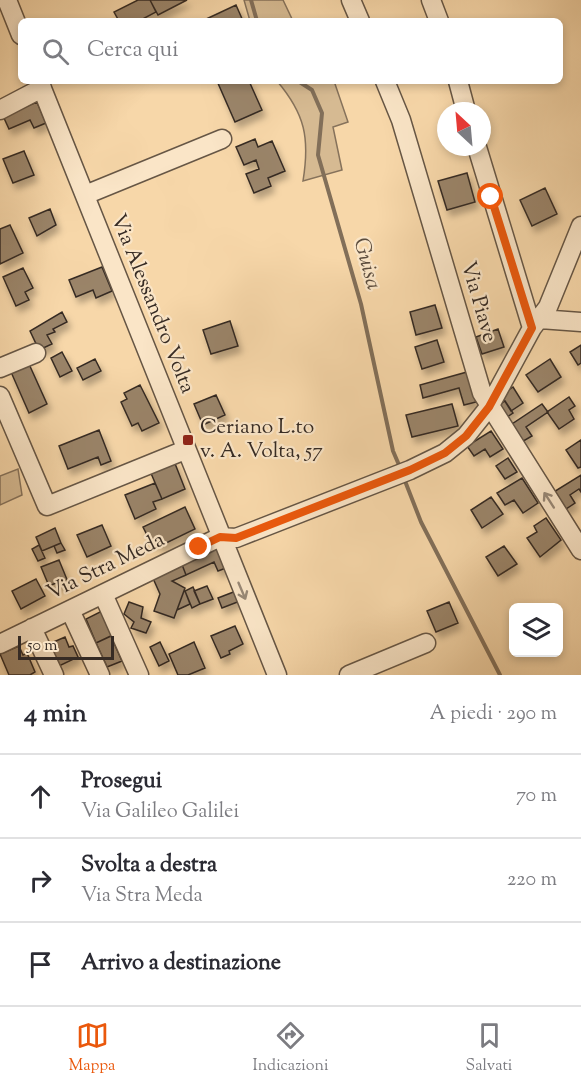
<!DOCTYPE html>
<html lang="it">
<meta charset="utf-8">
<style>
body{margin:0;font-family:"Sorts Mill Goudy",serif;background:#f7f7f7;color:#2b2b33}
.controls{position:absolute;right:18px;bottom:18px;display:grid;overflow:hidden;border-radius:9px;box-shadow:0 3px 9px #0003}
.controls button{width:54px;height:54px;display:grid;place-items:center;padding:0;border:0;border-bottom:2px solid #e1e1e2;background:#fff;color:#2b2b33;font:30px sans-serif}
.compass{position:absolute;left:437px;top:102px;width:54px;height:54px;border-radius:50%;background:#fff;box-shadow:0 3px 9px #0003;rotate:334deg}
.scale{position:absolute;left:18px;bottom:15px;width:96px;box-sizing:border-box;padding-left:6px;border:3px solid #362b24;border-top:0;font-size:16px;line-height:21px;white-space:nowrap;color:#362b24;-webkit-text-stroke:4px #fae5c7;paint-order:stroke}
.stop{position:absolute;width:18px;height:18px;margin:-14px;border:4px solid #ea580c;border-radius:50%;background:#fff}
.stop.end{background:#ea580c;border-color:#fff;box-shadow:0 2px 6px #0008}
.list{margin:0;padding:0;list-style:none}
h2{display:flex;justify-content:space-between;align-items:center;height:78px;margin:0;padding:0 24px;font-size:26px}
h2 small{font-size:20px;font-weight:400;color:#7c7c81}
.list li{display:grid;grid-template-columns:39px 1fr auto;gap:18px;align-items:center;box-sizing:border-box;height:84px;padding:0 24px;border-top:2px solid #e1e1e2}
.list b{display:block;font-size:22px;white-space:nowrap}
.list p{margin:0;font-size:20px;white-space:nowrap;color:#7c7c81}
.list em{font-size:20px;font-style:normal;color:#7c7c81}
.icon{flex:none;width:33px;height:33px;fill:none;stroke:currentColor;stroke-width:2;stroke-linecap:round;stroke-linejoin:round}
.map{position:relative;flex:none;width:581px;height:675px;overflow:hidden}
.search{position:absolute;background:#fff;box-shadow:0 3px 9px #0003;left:18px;right:18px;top:18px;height:66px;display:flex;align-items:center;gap:15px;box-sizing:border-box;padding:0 21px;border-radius:9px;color:#7c7c81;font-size:22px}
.sheet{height:330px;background:#fff}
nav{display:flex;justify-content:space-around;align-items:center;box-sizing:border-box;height:84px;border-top:2px solid #e1e1e2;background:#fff;font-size:16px;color:#7c7c81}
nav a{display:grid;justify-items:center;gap:3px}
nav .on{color:#ea580c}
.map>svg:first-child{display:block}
</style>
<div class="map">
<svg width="581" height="675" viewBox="0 0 581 675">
<defs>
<filter id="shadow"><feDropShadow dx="3.5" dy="6" stdDeviation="3" flood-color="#0004"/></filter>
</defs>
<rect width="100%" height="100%" fill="#f7d7a9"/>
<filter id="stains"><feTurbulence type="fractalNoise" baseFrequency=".00333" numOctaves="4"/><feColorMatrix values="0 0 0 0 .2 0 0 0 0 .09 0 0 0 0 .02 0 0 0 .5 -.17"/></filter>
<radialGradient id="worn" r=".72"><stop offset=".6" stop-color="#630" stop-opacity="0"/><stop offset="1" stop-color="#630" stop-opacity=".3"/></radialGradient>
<path fill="#d6ba92" stroke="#86725b" stroke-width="1.5" d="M244 0H283L293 21H250Z
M277 81H334L348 122 333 127 342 170 303 181C310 138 305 114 277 81Z
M18 469 22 495 0 505V476Z"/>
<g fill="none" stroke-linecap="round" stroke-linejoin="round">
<path stroke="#826f59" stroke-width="4" d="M251 0 257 21
M298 81 312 90 322 113 318 155 361 304 393 451 399 465
M405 481 421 522 500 675"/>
</g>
<path fill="#9a8469" stroke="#362b24" stroke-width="1.5" filter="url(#shadow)" d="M138 0H150L156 12 139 21H119L114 12Z
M150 0H187L158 15Z
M236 5 243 21H202Z
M217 81H249L262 110 235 122Z
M37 102 46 123 34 128 30 120 9 129 3 116Z
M255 139 258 147 272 141 285 171 268 178 271 186 254 193 246 174 259 169 256 160 244 165 236 147Z
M24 151 34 175 13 183 3 159Z
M467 173 475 202 447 210 438 181Z
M545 188 557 214 532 226 520 200Z
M50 209 56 225 37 236 29 218Z
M10 225 23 253 0 264V229Z
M102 267 112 291 96 298 93 290 76 297 69 280Z
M23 268 33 288 25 292 29 300 16 306 3 277Z
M435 305 442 328 416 335 410 312Z
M62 312 67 322 53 329 55 332 47 335 52 344 39 350 30 331Z
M230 321 238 346 211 354 203 330Z
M498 329 504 347 482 354 476 337Z
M437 340 444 362 422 369 415 347Z
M581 345V363L578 365 570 352Z
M62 352 72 371 60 377 51 358Z
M95 359 101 371 83 380 77 368Z
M550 359 561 377 538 392 526 375Z
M29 364 47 404 29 413 11 372Z
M467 372 476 402 464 405 459 388 423 398 420 385Z
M140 385 159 423 142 431 138 423 132 426 121 402 127 399 124 393Z
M513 387 523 403 511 411 501 395Z
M216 395 225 415 203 425 194 404Z
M569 397 575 406 569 410 574 419 559 429 547 412Z
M505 401 513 413 504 419 496 407Z
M452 404 458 426 412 437 406 415Z
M542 404 548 412 526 427 532 436 520 443 509 426Z
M99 430 111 461 101 465 98 457 68 469 59 446Z
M491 431 503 449 490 457 485 449 474 456 467 446Z
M581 440V467L578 468 566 450Z
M508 458 517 472 505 479 496 466Z
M174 461 185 489 162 499 150 471Z
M581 475V492L579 489 570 495 575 503 563 511 552 493Z
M522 478 538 503 523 513 514 500 505 505 497 493Z
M155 483 162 499 153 502 156 509 135 519 125 495Z
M491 497 503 514 482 528 471 510Z
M185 507 195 529 160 546 157 540 151 543 143 527Z
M546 518 561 540 540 557 527 538 537 532 534 526Z
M102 525 111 546 87 557 77 535Z
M55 528 61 543 42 551 36 537Z
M61 543 65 550 57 553 54 546Z
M39 545 45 558 38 561 32 549Z
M217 546 226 568 218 571 214 562 186 575 181 562Z
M504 546 517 564 498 576 486 557Z
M59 560 68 582 58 586 56 583 49 586 41 567Z
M181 562 186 575 172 581 185 588 174 618 154 611 160 594 152 576Z
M36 579 45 596 21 609 12 591Z
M207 586 213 599 200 604 194 591Z
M193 587 200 604 192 608 185 591Z
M185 591 190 604 177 610 184 591Z
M236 591 240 601 222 608 218 598Z
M129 602 143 607 141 618 151 622 146 633 131 628 134 622 124 614Z
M449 602 458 623 436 632 427 611Z
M104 610 115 634 96 643 86 619Z
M235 626 243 644 229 651 230 654 221 658 211 636Z
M111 636 122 661 107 667 96 643Z
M65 637 69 647 73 646 78 657 59 666 49 644Z
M160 642 169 661 159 666 150 647Z
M194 642 205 668 188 675H178L169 654Z
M19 646 23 655 27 653 35 672 30 675H9L0 654Z"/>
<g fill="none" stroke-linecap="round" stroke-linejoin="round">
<g stroke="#665645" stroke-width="21">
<path id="minor" d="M7 0 21 35
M351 0 360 21
M431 0 439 21
M39 81 277 675
M385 81 401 120 482 393 581 550
M458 81 466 111
M0 110 42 88
M477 147 532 328
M85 195 222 139
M540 319 581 322
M0 368 36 353
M0 396 47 506 185 450
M103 594 139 675
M70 610 100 675
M32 628 54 675
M0 644 220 537 236 538 410 470 445 453 466 436 489 407 532 328 548 307 581 226
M349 675 426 643"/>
</g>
<use href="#minor" stroke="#fae5c7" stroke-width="18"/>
</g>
<defs><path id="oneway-shaft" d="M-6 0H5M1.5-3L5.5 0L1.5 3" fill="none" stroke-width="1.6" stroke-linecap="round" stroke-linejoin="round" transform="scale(1.5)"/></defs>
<g stroke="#988876">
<use href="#oneway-shaft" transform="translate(549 500) rotate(-123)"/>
<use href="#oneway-shaft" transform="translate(242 591) rotate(67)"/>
</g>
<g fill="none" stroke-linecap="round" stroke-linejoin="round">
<path stroke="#ea580c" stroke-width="8" d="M199 547 220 537 236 538 410 470 445 453 466 436 489 407 532 328 491 197"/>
</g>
<rect fill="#8f2418" stroke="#fae5c7" stroke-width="2" x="182" y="434" width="12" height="12" rx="3"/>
<g text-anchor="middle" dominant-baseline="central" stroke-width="4.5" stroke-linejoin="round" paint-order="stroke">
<g font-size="21" fill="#362b24" stroke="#fae5c7">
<text transform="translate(478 302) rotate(74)">Via Piave</text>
<text transform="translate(152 304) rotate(68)">Via Alessandro Volta</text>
<text transform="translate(106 567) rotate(-26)">Via Stra Meda</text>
</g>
<g font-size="21" fill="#362b24" stroke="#fae5c7" text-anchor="start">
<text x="200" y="428">Ceriano L.to<tspan x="200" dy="24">v. A. Volta, 57</tspan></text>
</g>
<g font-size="22" font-style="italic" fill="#5c4d3e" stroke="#fae5c7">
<text transform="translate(366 264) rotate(74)">Guisa</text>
</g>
</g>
<rect width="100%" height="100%" filter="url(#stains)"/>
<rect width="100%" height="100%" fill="url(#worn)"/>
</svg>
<div class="controls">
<button><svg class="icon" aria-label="layers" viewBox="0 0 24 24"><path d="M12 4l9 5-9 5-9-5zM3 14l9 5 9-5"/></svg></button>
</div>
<svg class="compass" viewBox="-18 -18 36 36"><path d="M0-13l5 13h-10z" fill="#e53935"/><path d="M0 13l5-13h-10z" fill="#7c7c81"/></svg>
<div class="scale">50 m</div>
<div class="stop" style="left:491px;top:197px"></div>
<div class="stop end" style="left:199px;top:547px"></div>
<div class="search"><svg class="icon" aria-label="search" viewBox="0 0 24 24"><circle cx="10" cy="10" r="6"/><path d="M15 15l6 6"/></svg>Cerca qui</div>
</div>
<section class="sheet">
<h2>4 min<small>A piedi · 290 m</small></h2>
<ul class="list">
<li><svg class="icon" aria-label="ahead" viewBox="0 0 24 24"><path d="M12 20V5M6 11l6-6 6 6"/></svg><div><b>Prosegui</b><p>Via Galileo Galilei</p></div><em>70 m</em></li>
<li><svg class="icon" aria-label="right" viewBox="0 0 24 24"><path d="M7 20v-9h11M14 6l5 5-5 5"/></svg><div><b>Svolta a destra</b><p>Via Stra Meda</p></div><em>220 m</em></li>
<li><svg class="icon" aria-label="arrive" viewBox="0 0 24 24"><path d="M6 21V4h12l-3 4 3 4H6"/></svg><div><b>Arrivo a destinazione</b></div></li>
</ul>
</section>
<nav>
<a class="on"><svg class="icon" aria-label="map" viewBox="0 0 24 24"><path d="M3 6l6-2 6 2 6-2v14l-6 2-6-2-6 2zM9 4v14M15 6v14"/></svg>Mappa</a>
<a><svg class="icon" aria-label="directions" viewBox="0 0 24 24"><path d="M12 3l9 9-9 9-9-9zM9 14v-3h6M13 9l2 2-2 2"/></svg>Indicazioni</a>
<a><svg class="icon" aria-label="saved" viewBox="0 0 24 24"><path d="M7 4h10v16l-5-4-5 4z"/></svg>Salvati</a>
</nav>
